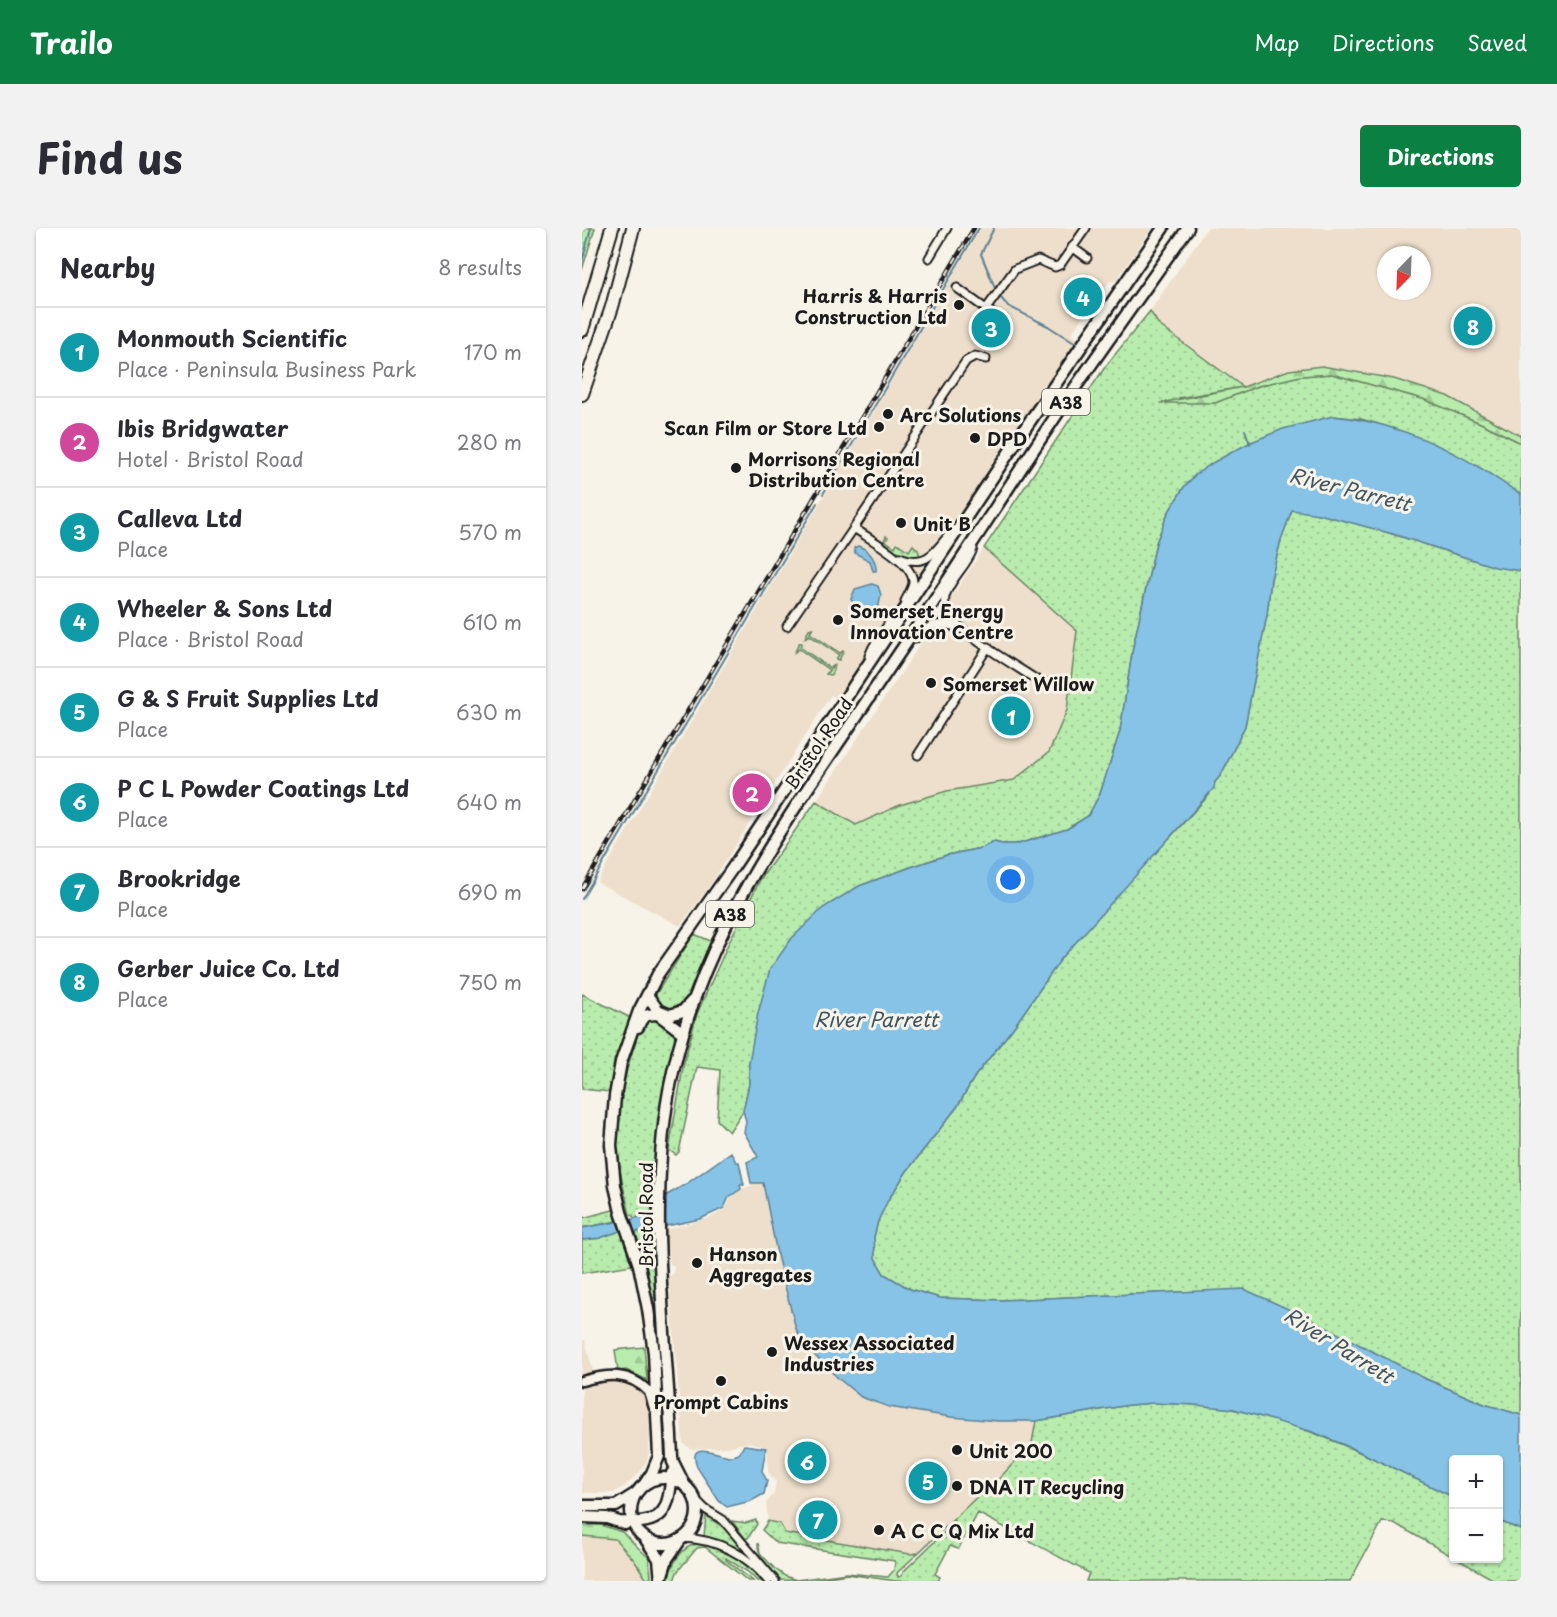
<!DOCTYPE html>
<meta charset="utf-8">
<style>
body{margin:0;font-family:"Playpen Sans",sans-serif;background:#f2f2f3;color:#2b2b33}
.controls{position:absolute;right:18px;bottom:18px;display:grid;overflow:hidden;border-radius:6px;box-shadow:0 2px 4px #0004}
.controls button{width:54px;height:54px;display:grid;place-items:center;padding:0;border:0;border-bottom:2px solid #e1e1e2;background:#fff;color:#2b2b33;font:30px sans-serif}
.compass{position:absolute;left:795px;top:18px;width:54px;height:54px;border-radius:50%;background:#fff;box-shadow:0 2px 4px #0004;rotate:203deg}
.you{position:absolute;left:429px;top:652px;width:21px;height:21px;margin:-15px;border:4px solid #fff;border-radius:50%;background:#1a73e8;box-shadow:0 0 0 9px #1a73e833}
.badge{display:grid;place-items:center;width:39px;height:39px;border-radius:50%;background:#0b8043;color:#fff;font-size:20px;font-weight:700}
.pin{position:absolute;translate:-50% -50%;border:3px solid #fff;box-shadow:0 2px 6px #0006}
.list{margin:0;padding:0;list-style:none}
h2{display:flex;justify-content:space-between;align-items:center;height:78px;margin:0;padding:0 24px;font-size:26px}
h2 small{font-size:20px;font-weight:400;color:#7c7c81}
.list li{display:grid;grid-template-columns:39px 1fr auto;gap:18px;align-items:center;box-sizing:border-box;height:90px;padding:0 24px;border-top:2px solid #e1e1e2}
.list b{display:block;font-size:22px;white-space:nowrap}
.list p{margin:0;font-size:20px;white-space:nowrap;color:#7c7c81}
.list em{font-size:20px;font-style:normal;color:#7c7c81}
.map{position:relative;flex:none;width:939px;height:1353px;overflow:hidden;border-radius:6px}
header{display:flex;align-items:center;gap:36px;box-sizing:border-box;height:84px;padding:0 30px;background:#0b8043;color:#fff}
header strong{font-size:28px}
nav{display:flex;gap:33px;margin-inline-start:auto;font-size:21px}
.intro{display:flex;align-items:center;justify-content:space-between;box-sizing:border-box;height:144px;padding:0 36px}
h1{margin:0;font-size:42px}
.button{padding:15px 27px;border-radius:6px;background:#0b8043;color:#fff;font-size:21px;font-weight:700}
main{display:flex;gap:36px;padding:0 36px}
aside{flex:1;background:#fff;border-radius:6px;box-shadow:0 2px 4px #0004}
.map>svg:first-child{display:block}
</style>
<header>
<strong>Trailo</strong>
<nav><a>Map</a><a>Directions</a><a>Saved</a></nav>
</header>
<div class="intro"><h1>Find us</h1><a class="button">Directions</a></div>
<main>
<aside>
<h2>Nearby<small>8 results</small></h2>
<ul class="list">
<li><span class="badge" style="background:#0f9aa8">1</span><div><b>Monmouth Scientific</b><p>Place · Peninsula Business Park</p></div><em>170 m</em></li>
<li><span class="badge" style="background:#d1479c">2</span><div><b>Ibis Bridgwater</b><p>Hotel · Bristol Road</p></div><em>280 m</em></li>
<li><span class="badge" style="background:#0f9aa8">3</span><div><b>Calleva Ltd</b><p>Place</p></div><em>570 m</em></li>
<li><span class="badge" style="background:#0f9aa8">4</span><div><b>Wheeler &amp; Sons Ltd</b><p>Place · Bristol Road</p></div><em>610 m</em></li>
<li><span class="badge" style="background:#0f9aa8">5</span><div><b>G &amp; S Fruit Supplies Ltd</b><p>Place</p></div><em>630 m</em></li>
<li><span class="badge" style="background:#0f9aa8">6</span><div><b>P C L Powder Coatings Ltd</b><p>Place</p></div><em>640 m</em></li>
<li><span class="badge" style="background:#0f9aa8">7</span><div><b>Brookridge</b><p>Place</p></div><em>690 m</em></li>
<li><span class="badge" style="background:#0f9aa8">8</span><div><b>Gerber Juice Co. Ltd</b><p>Place</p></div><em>750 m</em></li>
</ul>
</aside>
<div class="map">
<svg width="939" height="1353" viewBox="0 0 939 1353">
<defs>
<pattern id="grass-dots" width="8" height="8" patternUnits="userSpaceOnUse" patternTransform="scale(1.5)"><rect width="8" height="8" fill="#b8ecad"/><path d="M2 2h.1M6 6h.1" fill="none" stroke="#9eca94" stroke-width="1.8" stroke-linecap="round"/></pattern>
<pattern id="forest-firs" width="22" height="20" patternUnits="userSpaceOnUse" patternTransform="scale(1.5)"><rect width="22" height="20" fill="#b8ecad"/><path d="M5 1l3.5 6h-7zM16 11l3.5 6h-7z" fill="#9eca94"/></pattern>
<pattern id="garden-furrows" width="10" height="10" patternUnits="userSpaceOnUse" patternTransform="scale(1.5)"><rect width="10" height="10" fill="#b8ecad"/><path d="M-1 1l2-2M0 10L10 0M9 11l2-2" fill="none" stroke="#9eca94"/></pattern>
</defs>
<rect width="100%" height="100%" fill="#f7f3e8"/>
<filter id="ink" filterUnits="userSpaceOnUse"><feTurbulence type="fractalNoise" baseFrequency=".0167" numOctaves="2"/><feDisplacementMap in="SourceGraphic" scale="12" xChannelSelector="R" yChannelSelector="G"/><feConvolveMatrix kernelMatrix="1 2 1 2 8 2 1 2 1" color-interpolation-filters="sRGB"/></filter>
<g filter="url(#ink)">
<path fill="#eddfcb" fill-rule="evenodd" d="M399 0H570L533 54 528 53 499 92 489 106 498 112 344 334 333 355 288 420 275 447 258 472 249 467 129 656 98 698 15 654Z
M625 0H939V209L861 169 773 143 740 138 707 142 661 159 577 97 568 83ZM804 27H840V63H804Z
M402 320 495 403 485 482 467 524 433 552 365 563 318 577 274 597 234 573Z
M181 954 196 1031 214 1101 221 1116 239 1133 295 1174 307 1179 392 1192 454 1193 450 1215 401 1268 398 1266 372 1289 336 1325 329 1326 203 1304 198 1296 186 1293 184 1275 192 1266 194 1254 186 1244 185 1219 167 1214 146 1219 109 1221 101 1215 87 1048 91 1046 92 1038 88 1036 83 1002 128 990 143 981 149 969 159 961 169 958V955Z
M0 1112H3L14 1154 38 1153 53 1160 61 1167 66 1177 68 1206 66 1231 57 1245 43 1258 31 1265H0Z
M0 1297H19L40 1304 67 1330 70 1353H0Z"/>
<path fill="url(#grass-dots)" stroke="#6a8464" stroke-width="1.5" fill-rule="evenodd" d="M0 0H13L0 42Z
M568 83 577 97 661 159 596 170 633 175 676 158 718 148 750 146 841 171 901 196 939 215V266L813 201 779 191 751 188 668 215 650 226 602 259 586 285 574 315 551 419 538 503 518 566 506 588 485 601 436 616H420L412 614 399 620 365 627 329 639 277 658 167 834V856L161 883 147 904 135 892 138 842 115 839 97 924 94 927 87 922 102 834 115 786 147 714 178 652 234 573 274 597 318 577 365 563 432 552 467 524 485 482 495 403 402 320 523 139Z
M710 281C756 288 801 303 845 317 876 327 906 338 939 343V1187L902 1176 844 1151 791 1124 600 1064 420 1072 358 1070 328 1061 302 1046 293 1030 292 1009 296 993 306 972 325 943 375 879 393 848 431 800 479 731 523 680 627 567 633 554 639 547 663 498 685 387 689 351 699 312Z
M304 308 306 309 304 313 313 319 315 315 327 323 331 317 336 322 338 328 328 329 316 323 314 324 301 315Z
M112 706 131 714 108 769 101 777 85 784 74 774V766Z
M0 766 49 790 28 864 0 861Z
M74 789 92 801 93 817 74 937 70 979 69 985 53 990 48 986C40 955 32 923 35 890 37 862 51 823 59 796Z
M35 981 40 992 0 1000V990Z
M72 1001 77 1069 68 1070 54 1004Z
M37 1003H44L50 1037 0 1045V1012L18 1010Z
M571 1175C599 1176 627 1176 654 1182 731 1198 801 1235 871 1269V1329L812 1295 800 1294 768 1353H504L507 1345 396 1285 376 1321 368 1318 353 1346 358 1349 356 1353H314L265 1346 223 1353 199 1352C190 1341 175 1330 176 1315L178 1325 192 1340 203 1348 214 1352 265 1345 306 1349 312 1342 313 1333 194 1315 180 1302 186 1293 198 1296 203 1305 328 1326 336 1325 398 1266 401 1268 450 1215 454 1193 547 1177ZM371 1292 373 1294 321 1344 320 1348 316 1349 315 1345Z
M124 1288 144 1301 167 1328 140 1313 122 1308Z
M174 1292 175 1296 166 1310H163L150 1293 164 1295Z
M917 1293 939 1302V1353H914L875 1331 916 1330Z
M116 1316C139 1319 165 1334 179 1353H175L166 1344 144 1330V1332L171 1353H166L123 1319 115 1320 95 1344 92 1353H86C89 1338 99 1317 116 1316Z"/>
<path fill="url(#forest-firs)" stroke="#6a8464" stroke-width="1.5" d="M740 138 812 151 865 168 939 208V215L901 196 841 171 750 146 718 148 676 158 633 175H578L661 159 707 142Z
M62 1119 65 1152 44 1142 36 1143 33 1122Z
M0 1297H19L40 1304 67 1330 69 1349 65 1352 52 1332 33 1311 0 1308Z"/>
<path fill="url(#garden-furrows)" stroke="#6a8464" stroke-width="1.5" d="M231 400 228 405 258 425 262 422 257 432 254 431 257 427 227 407 223 410 227 401Z
M217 415H220L218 419 248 440 253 437 249 447 244 446 247 442 217 421 213 424Z"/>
<path fill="#87c3e6" stroke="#5c8095" stroke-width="1.5" d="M751 188C804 193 854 213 900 241 913 249 925 258 939 266V343L913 339 811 306 737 286 710 282 699 312 689 351 685 387 663 498 639 547 633 554 632 560 479 731 431 800 393 848 375 879 325 943 306 972 296 993 292 1009 293 1030 302 1046 328 1061 358 1070 420 1072 662 1061 726 1090 844 1151 902 1176 939 1187V1302L917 1293 916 1232H872L871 1269 772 1221 731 1204 652 1181 613 1177 571 1175 547 1177 454 1193H416L369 1189 307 1179 279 1169 257 1151 221 1116 214 1101 196 1031 181 955H169L165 934 176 929 162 904 164 893 161 883 167 856V834L176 785 188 741 210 710 241 680 277 658 329 639 365 627 399 620 412 614 420 616H436L485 601 506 588 518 566 538 503 551 419 574 315 586 285 602 259 614 246 632 234 667 215 701 201Z
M276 318C286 321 295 332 294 343H291L288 333 273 325 272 320Z
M290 356 296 358 299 367 296 381 286 386 278 379 272 378 269 371 273 361Z
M149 924 154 934H157L162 957H158L159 961 147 969 142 980 118 991 70 1001 54 1004 38 1003 18 1010 0 1012V1000L51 991 69 985 83 968 104 956Z
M162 1217 184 1220 180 1243 185 1253 182 1266 169 1273 145 1279 137 1273 115 1239C105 1212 132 1225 143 1227 148 1229 152 1228 157 1226Z"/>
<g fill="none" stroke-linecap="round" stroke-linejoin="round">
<path stroke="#5c8095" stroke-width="2" d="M412 0 399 26 413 60
M0 34 9 0
M418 69 426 78 466 98 494 116
M663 202 668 216
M241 266 397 0
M0 671 235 275"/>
<g stroke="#1c1c1c" stroke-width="11">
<path id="minor" d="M490 19 505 30
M347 30 365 0
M375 60 404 81
M423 95 404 81 433 41 456 32 473 39 478 37 504 0
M391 321C385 338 367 352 363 369 362 376 363 382 367 387 384 410 436 439 461 456L473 453
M318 329C342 339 351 327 365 309
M323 373C326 367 330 361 331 355 332 334 287 311 272 300L384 133 393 128 404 131
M205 398 272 300
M333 411C345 395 360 393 378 401
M287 428 291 419 311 389
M336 527 406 419
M113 1271 123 1281 141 1292 193 1353
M100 1310C134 1311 166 1326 186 1353"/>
</g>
<g stroke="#1c1c1c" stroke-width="13">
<path id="tertiary" d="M0 1153C26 1146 47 1143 67 1164L72 1180"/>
</g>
<g stroke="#1c1c1c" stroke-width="15">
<path id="primary" d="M65 767 76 782 88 787 101 783 110 773
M56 799C60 788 64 786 76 786L101 805
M49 1283a33 33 0 1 1 66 0a33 33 0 1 1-66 0Z
M62 1257 70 1245 77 1228 72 1125 66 1081 57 1037 39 984 33 958 29 917 33 868 39 834 57 783 76 746 152 638 446 196 581 0
M103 1258 91 1234 90 1229C85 1107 65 984 87 863 111 737 170 643 240 539 274 489 307 440 341 390 391 315 439 239 490 164 528 109 567 55 606 0
M0 1278H34L53 1266
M0 1289 25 1290 43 1296
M37 1294C82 1297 86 1285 90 1245
M63 1310 77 1331 79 1353
M80 1347 85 1331 99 1311"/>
</g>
<g stroke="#1c1c1c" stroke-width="16">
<path id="motorway" d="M0 102 30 0
M0 166 30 79 51 0"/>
</g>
<use href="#minor" stroke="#f7f3e8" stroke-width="7"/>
<use href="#tertiary" stroke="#f7f3e8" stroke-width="8"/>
<use href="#primary" stroke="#f7f3e8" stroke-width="10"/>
<use href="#motorway" stroke="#f7f3e8" stroke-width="12"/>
<g stroke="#1c1c1c" stroke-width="4.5">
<path id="rail" d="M0 661 392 0"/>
</g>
<use href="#rail" stroke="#f7f3e8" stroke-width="2" stroke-dasharray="7" stroke-linecap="butt"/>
</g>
</g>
<g fill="#1c1c1c" stroke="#f7f3e8" stroke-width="2">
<circle cx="377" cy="77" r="6"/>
<circle cx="306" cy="186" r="6"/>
<circle cx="297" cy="199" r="6"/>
<circle cx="393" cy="210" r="6"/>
<circle cx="154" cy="240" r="6"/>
<circle cx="319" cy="295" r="6"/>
<circle cx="256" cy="392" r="6"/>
<circle cx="349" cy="455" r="6"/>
<circle cx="115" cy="1035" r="6"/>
<circle cx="190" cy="1124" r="6"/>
<circle cx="139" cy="1153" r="6"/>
<circle cx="375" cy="1222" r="6"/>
<circle cx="375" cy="1258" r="6"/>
<circle cx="297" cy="1302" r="6"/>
</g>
<g text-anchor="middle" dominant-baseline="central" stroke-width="6" stroke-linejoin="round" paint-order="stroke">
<g fill="#f7f3e8" stroke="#5e5c59" stroke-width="1.5">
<rect x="460" y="161" width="48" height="26" rx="4.5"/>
<rect x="124" y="673" width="48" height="26" rx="4.5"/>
</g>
<g font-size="16" font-weight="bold" fill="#1c1c1c">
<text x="484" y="174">A38</text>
<text x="148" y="686">A38</text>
</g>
<g font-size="18" font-weight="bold" fill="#1c1c1c" stroke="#f7f3e8" text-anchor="start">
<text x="365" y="67" text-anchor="end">Harris &amp; Harris<tspan x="365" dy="21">Construction Ltd</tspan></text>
<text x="318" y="186">Arc Solutions</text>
<text x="285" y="199" text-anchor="end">Scan Film or Store Ltd</text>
<text x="405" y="210">DPD</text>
<text x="166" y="230">Morrisons Regional<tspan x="166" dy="21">Distribution Centre</tspan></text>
<text x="331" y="295">Unit B</text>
<text x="268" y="382">Somerset Energy<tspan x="268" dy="21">Innovation Centre</tspan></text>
<text x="361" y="455">Somerset Willow</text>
<text x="127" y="1025">Hanson<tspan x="127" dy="21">Aggregates</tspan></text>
<text x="202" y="1114">Wessex Associated<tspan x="202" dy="21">Industries</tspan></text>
<text x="139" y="1173" text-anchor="middle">Prompt Cabins</text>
<text x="387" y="1222">Unit 200</text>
<text x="387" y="1258">DNA IT Recycling</text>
<text x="309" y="1302">A C C Q Mix Ltd</text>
</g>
<g font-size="18" fill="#1c1c1c" stroke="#f7f3e8">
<text transform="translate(236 515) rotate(-56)">Bristol Road</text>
<text transform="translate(63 987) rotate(-90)">Bristol Road</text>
</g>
<g font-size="20" font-style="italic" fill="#415663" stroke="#f7f3e8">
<text transform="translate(768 261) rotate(14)">River Parrett</text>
<text x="294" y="791">River Parrett</text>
<text transform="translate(757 1117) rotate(32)">River Parrett</text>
</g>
</g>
</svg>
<div class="controls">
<button>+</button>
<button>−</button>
</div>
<svg class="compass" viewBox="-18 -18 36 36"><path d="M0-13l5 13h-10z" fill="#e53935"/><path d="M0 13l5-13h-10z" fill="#7c7c81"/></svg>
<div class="you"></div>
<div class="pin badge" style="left:429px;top:488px;background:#0f9aa8">1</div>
<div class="pin badge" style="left:170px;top:565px;background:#d1479c">2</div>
<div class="pin badge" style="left:409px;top:100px;background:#0f9aa8">3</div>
<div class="pin badge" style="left:501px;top:69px;background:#0f9aa8">4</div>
<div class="pin badge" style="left:346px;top:1253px;background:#0f9aa8">5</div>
<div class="pin badge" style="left:225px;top:1233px;background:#0f9aa8">6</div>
<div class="pin badge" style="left:236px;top:1292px;background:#0f9aa8">7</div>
<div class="pin badge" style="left:891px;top:98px;background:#0f9aa8">8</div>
</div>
</main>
